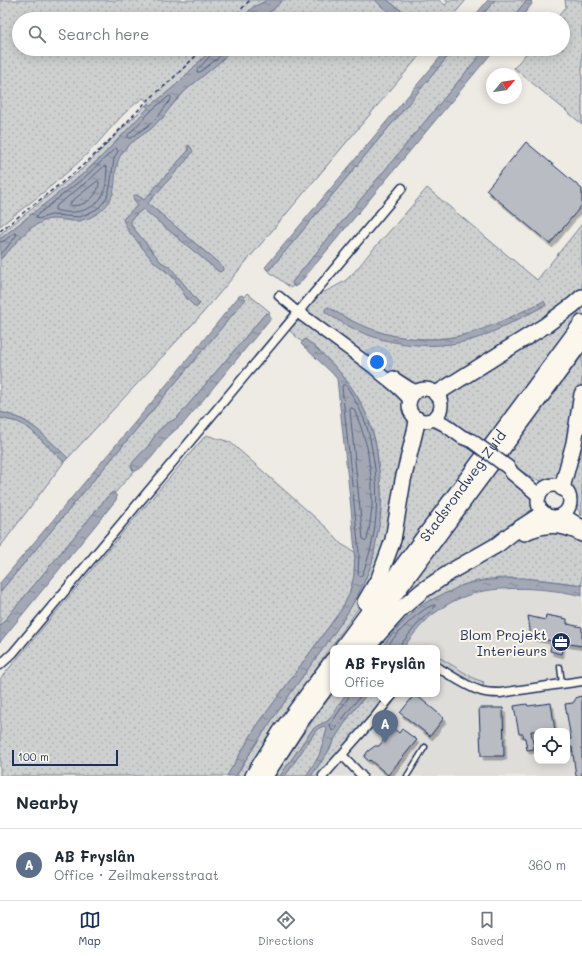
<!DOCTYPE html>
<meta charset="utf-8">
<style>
body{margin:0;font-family:Mali,sans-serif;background:#f6f6f7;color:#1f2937}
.controls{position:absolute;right:12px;bottom:12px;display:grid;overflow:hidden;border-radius:8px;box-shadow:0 2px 10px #0003}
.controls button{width:36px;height:36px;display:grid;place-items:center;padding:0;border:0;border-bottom:1px solid #e0e1e3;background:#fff;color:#1f2937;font:20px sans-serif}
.compass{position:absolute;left:486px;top:68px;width:36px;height:36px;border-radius:50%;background:#fff;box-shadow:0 2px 10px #0003;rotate:61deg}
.scale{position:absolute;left:12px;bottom:10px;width:106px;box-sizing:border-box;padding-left:4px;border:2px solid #1b2f5e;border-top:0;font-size:11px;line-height:14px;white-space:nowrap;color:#1b2f5e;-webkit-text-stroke:3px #fbf7ec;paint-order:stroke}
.you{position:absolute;left:377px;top:362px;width:14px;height:14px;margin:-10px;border:3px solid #fff;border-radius:50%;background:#1a73e8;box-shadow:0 0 0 6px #1a73e833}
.badge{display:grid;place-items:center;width:26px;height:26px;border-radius:50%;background:#1b2f5e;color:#fff;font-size:13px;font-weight:700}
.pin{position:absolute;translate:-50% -33px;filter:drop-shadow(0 1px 2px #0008)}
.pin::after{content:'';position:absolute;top:21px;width:14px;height:12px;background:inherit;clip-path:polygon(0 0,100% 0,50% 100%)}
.popup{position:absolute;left:330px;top:645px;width:110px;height:52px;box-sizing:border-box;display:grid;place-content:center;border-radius:8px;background:#fff;filter:drop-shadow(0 1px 3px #0005);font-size:13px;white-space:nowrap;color:#747a83}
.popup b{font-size:15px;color:#1f2937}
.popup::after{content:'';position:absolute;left:50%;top:100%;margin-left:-8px;border:8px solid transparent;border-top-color:#fff}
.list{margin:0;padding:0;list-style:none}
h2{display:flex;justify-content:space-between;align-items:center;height:52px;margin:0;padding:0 16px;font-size:17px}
h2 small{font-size:13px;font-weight:400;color:#747a83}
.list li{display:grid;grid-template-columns:26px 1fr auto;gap:12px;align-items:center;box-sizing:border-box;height:72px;padding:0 16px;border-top:1px solid #e0e1e3}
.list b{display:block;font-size:15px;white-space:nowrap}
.list p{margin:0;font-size:13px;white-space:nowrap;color:#747a83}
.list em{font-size:13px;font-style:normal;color:#747a83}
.icon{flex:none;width:22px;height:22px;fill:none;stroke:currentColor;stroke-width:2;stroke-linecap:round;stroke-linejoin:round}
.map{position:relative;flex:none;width:582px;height:776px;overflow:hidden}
.search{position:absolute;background:#fff;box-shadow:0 2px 10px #0003;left:12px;right:12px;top:12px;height:44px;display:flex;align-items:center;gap:10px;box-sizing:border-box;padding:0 14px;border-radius:22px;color:#747a83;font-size:15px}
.sheet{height:124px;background:#fff}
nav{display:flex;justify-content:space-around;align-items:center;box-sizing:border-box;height:56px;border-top:1px solid #e0e1e3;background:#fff;font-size:11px;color:#747a83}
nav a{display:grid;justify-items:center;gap:2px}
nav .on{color:#1b2f5e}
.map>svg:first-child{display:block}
</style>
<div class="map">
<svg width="582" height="776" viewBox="0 0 582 776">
<defs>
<pattern id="grass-dots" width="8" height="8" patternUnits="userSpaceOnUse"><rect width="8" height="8" fill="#cecfcf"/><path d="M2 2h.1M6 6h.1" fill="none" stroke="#b0b2b4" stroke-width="1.8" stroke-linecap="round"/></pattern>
<pattern id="water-ripples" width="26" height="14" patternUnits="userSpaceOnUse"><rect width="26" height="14" fill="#a3a8b4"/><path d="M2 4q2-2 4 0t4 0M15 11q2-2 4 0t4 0" fill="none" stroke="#848996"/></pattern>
<filter id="shadow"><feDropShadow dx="2.5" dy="4" stdDeviation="0" flood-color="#0004"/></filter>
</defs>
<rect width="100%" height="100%" fill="#eeebe4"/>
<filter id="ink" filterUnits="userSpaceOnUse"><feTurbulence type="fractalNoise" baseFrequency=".025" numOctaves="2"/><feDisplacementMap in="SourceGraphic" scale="8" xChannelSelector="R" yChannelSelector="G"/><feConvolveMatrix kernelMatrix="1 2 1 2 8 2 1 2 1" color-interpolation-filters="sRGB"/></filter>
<g filter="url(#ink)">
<path fill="#deddda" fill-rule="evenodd" d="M478 586 582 591V776H309L359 694H437V648H392L428 610ZM537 731H567V761H537Z"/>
<path fill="url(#grass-dots)" stroke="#747f96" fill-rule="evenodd" d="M0 0H266L264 2 253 7 241 19H19V49H212L175 86 154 103 151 105 143 98C122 112 107 134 89 152 62 179 30 203 0 226Z
M282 0H375C383 8 391 15 402 19H258L273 10Z
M387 0H439L445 5 448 2 445 0H466L450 19H422L415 15 402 11Z
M495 0H532L531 1H530L525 2 511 19H479Z
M565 0H582V124L514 68 530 49H563V19H556L566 7Z
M231 49H425L202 314 68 458C56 447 44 434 30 424 22 418 10 414 0 412V259C16 246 29 219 53 219 62 219 72 221 81 221L116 169 118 160 122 151 131 143 152 128 186 90 221 61ZM189 145V157L148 203 223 267 220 272 218 271 143 209 131 219V225L161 262 170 267 174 272 200 304 196 308 188 300 173 277 153 261 128 230 124 220V218L138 205 139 196 144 200 186 153 188 151 187 147Z
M454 49H485L293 281 292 283 293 285 291 288 267 270 271 268 294 241Z
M146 105 148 108 102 156 84 173 0 239V234L82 169Z
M427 188 537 280 582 224V293L436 388 426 385 417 386 405 384 377 365 310 316C302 297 335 289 346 280 353 274 362 263 368 255 388 233 408 211 427 188ZM546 305 496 330 471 340 449 344 430 345 397 342 381 339 366 334 328 307C341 315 354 323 369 329 400 340 436 342 468 334 494 327 521 315 546 305Z
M247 293 270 312 269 314 267 313 265 314 177 418 166 424 158 431 148 446 133 462 132 469 134 471 115 493 113 492 108 496 0 626V592L244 301 246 299 244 297Z
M582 300V314L537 376 485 443C475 437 449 421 445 410 444 406 443 402 442 398Z
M298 321 305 322 399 394 404 401 405 410 410 421 393 524 360 606 268 736 244 776H236C257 740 281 707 305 673 331 638 358 603 372 562 374 555 375 548 376 541 378 530 381 519 381 508 382 493 380 478 378 463 378 457 377 451 376 445 367 400 340 367 305 339L302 342 289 330 294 324Z
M582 351V380L579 394 557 482H551V481L543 482 536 479 535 480 517 468 518 467 504 457Z
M415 405a10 10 0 1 1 20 0a10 10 0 1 1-20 0Z
M582 409V516L579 513 580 512C574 507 576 502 573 496 572 492 570 489 568 486Z
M0 418 18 422 30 429 64 462 0 547Z
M424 425H434L468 446 478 454 380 587Z
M206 435 230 442 327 528 341 544 355 552 354 576 349 595 341 610 256 727 227 776H0V679L134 519Z
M496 467 505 473 533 499 534 503H535L536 509 399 608 397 600Z
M537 530 582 537V585C547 580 504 573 469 583 458 587 448 592 438 597 423 605 408 616 396 629 391 635 386 642 381 648H369L417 599 511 542Z
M437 656 475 679 484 682 482 688 473 685 437 663Z
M333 692V694H346L328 721 317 726 312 730 280 776H273Z
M367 694H389L373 715 319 776H311L328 752 335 738 350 715Z
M324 726 326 727 327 729 319 756 306 776H285L315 732 319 728Z"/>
<path fill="url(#water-ripples)" stroke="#6d7892" d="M266 0H282L273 10 258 19H241L253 7 264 2Z
M375 0H387L402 11 415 15 422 19H402C391 15 383 8 375 0Z
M488 0H495L479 19H472Z
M527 1H531L532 4 520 19H511L525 2Z
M212 49H231L221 61 186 90 174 102 162 119H160C158 122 155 125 152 128 142 136 129 142 122 153 109 172 123 192 101 211 96 215 88 219 82 220 72 223 61 218 51 219 48 219 43 221 40 223 23 230 14 248 0 259V239L84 173 102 156 148 108 146 105 148 103 151 105 154 103 175 86Z
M447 49H454L294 241 271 268 267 270 265 267 267 265Z
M485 49H495L299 284 296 286 294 287 292 283 293 281Z
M188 145 190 146 193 151 189 157 148 203 223 267V270L220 272 218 271 143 209 131 219V225L161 262 170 267 174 272 200 304 196 308 188 300 173 277 153 261 128 230 123 220 124 218 138 205 134 200 133 197 134 195H137L144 200 186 153 188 151Z
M242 295 246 299 244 301 0 592V583L183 365 239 296Z
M544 301 546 305C532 312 519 319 505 326 494 331 483 337 471 340 434 350 389 346 354 329 344 324 334 318 325 312V309L328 307C341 315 354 323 369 328 403 342 445 343 480 330 502 322 523 311 544 301Z
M267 313 270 315 271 318 183 424C179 427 175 430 171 434 159 445 151 463 136 471H134L131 466 133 462 148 446 158 431 166 424 177 418 265 314Z
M305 339C340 367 366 400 376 445 377 451 377 457 378 463 380 478 382 493 381 508 381 519 378 530 376 541 375 548 374 555 372 562 358 603 331 638 305 673 281 707 257 740 236 776H227L256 727 341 610 349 595 354 576 355 552 351 508 337 379 332 373 301 344Z
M0 412C7 414 15 416 21 419 39 428 54 445 68 458L64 462 30 429 18 422 0 418Z
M113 492 117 496 116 500 0 642V626L108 496Z
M523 578 550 581 582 585V596C552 588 495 584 466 596 457 599 447 604 439 610 425 619 413 635 403 648H381C394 632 407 616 424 604 432 599 440 595 449 592 456 588 463 584 471 583 489 579 506 579 523 578Z
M346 694H367L350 715 335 738 328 752 311 776H306L319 756 327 730 326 727 324 726 319 728 315 732 285 776H280L312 730 317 726 328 721Z"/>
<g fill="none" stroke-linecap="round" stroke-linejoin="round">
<path stroke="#515f80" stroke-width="1" d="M214 49 213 53 197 70V72H200L218 58 226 49
M170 96 171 97V99L160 114 149 125 131 138H128V135L153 109Z
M116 148 118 151 114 159 110 187 107 197 102 204 97 209 80 217 51 215 38 219 36 218V216L86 176Z
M105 166 107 168C106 177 107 188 102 196 93 212 71 215 55 210V207L89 180Z
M98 181 99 182C99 196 84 208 70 205L71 202Z
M0 242 4 241 14 233 17 234 16 236 5 250 0 254
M343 385H346C354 398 362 412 367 427 371 441 373 455 375 469 379 507 376 540 362 575L360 576 358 575 359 552 342 387Z
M352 408 354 409 361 427 367 447 372 484V508L369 530 367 540 366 541 363 539 350 411V409Z
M386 648C391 642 395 636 400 631 407 624 426 605 435 605V607L421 620 401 644 400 648
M349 694 348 698 330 725 332 731 335 730 347 713 362 694"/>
</g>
<path fill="#b9bcc3" stroke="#1b2f5e" filter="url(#shadow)" d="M526 142 582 189V205L550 244 486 190Z
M546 615 567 619V624L582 627V646L563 643 561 654 550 651 552 641 531 637 528 616 545 620Z
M415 694 444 718 430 736 400 713Z
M582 696V776H576L572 747 567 748V740L571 739 565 704 573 703 577 697Z
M551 703 555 731H531L534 749 527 750 525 738H524L523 734H519L514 706 527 704 528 706Z
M479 708H503L504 756H481Z
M393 728 399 733 402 729 417 740 388 775 370 760 369 761 364 757 368 751 375 746H379Z"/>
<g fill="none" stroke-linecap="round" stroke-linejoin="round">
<g stroke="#1b2f5e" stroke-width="7">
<path id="lane" d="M560 667 562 684
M407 776 425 747"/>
</g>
<g stroke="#1b2f5e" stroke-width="11">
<path id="street" d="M279 296 298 312
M0 665 13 653 402 188
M437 667C450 675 467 687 481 691 487 693 494 693 500 693L582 681
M342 755 362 776
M323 776 375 717 393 694"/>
</g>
<g stroke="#1b2f5e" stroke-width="14">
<path id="secondary" d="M298 312 374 368C385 379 400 388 409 400
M393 377 410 388 416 391"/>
</g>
<g stroke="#1b2f5e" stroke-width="16">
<path id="primary" d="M409 405a16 16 0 1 1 32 0a16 16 0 1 1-32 0Z
M434 419 444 424 462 437 472 441
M509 468 512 473 536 493 539 497
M538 501a16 16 0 1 1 32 0a16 16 0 1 1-32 0Z
M563 515 582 527"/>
</g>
<g stroke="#1b2f5e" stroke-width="18">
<g id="highway">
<path d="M436 394 546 325 573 305 582 297"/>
<path d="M562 488 574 443 582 394"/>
<path d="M524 533C544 523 562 523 582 534"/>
<path d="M365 602 379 578 393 540 403 480 416 427 417 419"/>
<path id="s1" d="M342 648 582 323"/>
<path d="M355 648 582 341"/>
<path d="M366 648 402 608 422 591 455 569 497 545 511 534 543 513"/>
<path d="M253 776 281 731 333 660"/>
<path d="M265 776 300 722 333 678"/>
</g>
</g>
<path stroke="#1b2f5e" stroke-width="1.5" stroke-dasharray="4 3" stroke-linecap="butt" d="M232 19 250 0
M0 231 69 177 89 160 107 143 146 102 169 82 203 49"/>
<use href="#lane" stroke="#fbf7ec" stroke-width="4"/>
<use href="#street" stroke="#fbf7ec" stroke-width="8"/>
<use href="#secondary" stroke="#fbf7ec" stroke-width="11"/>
<use href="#primary" stroke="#fbf7ec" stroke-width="13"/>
<use href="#highway" stroke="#fbf7ec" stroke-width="15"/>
<g stroke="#1b2f5e" stroke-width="16" stroke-linecap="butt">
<path id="primary-bridge" d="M472 441 509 468"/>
</g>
<use href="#primary-bridge" stroke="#fbf7ec" stroke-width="13"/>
</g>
</g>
<defs>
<g id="office-disc" transform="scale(1)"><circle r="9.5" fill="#1b2f5e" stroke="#fbf7ec"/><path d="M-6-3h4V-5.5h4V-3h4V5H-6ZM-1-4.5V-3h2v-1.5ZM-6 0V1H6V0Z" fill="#fff"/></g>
</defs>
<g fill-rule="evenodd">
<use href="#office-disc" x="561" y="642"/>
</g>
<g text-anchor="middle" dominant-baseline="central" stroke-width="4" stroke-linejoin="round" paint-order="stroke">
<g font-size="14" fill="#1b2f5e" stroke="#fbf7ec">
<text stroke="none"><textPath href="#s1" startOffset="202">Stadsrondweg-Zuid</textPath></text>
</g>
<g font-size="14" fill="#1b2f5e" stroke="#fbf7ec" text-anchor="end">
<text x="547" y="634">Blom Projekt<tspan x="547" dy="16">Interieurs</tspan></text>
</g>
</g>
</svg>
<div class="controls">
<button><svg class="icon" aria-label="locate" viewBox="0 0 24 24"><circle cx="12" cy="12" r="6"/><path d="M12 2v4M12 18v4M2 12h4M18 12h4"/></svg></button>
</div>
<svg class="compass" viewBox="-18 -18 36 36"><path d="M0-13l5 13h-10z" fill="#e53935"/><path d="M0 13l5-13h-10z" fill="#747a83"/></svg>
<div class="scale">100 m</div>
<div class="you"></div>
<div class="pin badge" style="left:385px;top:743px;background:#5c6f8a">A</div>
<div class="popup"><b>AB Fryslân</b>Office</div>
<div class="search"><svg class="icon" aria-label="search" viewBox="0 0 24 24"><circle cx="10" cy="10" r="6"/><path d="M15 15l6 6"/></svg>Search here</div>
</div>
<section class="sheet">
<h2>Nearby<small></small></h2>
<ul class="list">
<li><span class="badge" style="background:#5c6f8a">A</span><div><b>AB Fryslân</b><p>Office · Zeilmakersstraat</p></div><em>360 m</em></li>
</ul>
</section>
<nav>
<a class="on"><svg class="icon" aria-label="map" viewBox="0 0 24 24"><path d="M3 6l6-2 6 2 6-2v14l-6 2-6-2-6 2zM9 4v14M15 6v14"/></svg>Map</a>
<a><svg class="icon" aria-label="directions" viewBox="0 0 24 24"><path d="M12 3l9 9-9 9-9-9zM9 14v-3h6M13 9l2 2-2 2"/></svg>Directions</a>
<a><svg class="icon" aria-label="saved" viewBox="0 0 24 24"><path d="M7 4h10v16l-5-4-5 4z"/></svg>Saved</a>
</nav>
